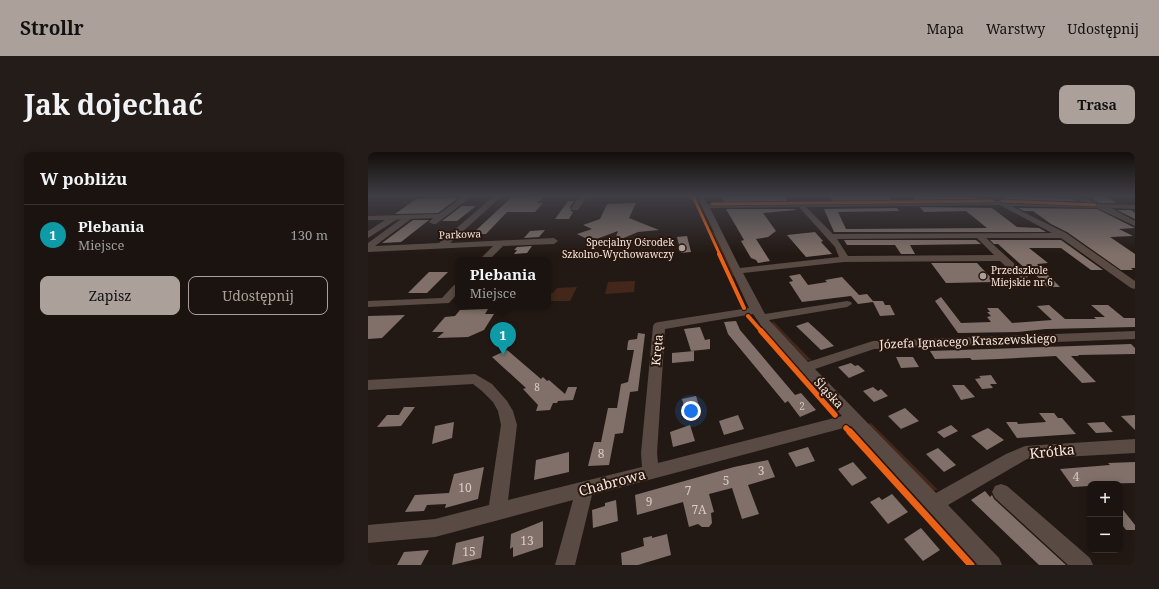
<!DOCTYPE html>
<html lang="pl">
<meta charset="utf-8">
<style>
body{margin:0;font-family:"Noto Serif",serif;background:#231c18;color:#f1f3f6}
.controls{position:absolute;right:12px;bottom:12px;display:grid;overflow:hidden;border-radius:8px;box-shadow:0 2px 10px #0003}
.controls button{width:36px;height:36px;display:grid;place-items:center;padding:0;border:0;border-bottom:1px solid #38322f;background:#1a130f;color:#f1f3f6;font:20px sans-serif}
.you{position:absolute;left:323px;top:259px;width:14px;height:14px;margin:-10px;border:3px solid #fff;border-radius:50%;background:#1a73e8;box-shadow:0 0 0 6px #1a73e833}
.badge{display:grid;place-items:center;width:26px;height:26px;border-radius:50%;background:#aca09a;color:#fff;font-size:13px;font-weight:700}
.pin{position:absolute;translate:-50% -33px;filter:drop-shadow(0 1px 2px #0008)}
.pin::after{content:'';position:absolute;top:21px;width:14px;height:12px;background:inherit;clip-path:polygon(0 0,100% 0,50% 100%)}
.popup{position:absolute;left:87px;top:105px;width:96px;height:52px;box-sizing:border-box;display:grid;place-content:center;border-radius:8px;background:#1a130f;filter:drop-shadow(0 1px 3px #0005);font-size:13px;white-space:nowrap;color:#9f9e9e}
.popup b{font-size:15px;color:#f1f3f6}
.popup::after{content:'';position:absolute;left:50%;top:100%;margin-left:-8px;border:8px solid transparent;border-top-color:#1a130f}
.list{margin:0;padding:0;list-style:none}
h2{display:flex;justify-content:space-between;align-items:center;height:52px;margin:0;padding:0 16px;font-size:17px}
h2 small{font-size:13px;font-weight:400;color:#9f9e9e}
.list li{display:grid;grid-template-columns:26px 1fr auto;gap:12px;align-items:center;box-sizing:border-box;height:60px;padding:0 16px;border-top:1px solid #38322f}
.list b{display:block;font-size:15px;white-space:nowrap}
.list p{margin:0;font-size:13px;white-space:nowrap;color:#9f9e9e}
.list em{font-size:13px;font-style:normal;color:#9f9e9e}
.actions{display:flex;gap:8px;padding:12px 16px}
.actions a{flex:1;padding:9px 0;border:1px solid #aca09a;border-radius:8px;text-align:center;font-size:14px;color:#aca09a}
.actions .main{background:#aca09a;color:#111}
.map{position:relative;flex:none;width:767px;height:413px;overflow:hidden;border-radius:8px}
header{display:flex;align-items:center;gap:24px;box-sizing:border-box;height:56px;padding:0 20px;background:#aca09a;color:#111}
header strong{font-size:19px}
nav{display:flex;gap:22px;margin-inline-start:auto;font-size:14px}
.intro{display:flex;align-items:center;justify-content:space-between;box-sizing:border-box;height:96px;padding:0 24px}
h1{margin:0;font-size:28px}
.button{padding:10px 18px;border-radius:8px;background:#aca09a;color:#111;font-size:14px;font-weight:700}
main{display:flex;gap:24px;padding:0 24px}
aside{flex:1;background:#1a130f;border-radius:8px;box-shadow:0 2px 10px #0003}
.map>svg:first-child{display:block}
</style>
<header>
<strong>Strollr</strong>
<nav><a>Mapa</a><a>Warstwy</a><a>Udostępnij</a></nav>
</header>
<div class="intro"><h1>Jak dojechać</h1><a class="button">Trasa</a></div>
<main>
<aside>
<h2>W pobliżu<small></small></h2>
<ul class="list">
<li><span class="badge" style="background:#0f9aa8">1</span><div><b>Plebania</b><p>Miejsce</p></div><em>130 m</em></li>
</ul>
<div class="actions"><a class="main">Zapisz</a><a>Udostępnij</a></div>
</aside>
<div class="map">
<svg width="767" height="413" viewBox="0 0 767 413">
<rect width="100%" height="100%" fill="#231914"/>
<path fill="#42271a" d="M342 79 347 81 367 125 363 124Z
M267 129 266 140 237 142 240 130Z
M209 135 202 149H180V141H185L189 136Z
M405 169 444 209 438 208 404 172Z
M503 271 570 338H563L500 272Z
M568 366 612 413H607L565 368Z"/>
<path fill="#807069" d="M176 44 169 51H175L167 60H139L118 82H104L144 45Z
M353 44H415L420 50H356Z
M462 44H520L523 49H464Z
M544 44 607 45 611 48H547Z
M635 44 704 47 709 49 639 48Z
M722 44H736L749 51H731L724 47H727Z
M90 46 70 61 27 62 48 47Z
M200 49H206L202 55 203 59 205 60 201 67H187Z
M268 51 261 66 291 78 270 80 246 90 250 79 223 89 209 82 224 77 215 73 232 67 239 52Z
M94 54H108L89 69H74Z
M552 55 624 56 649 75 671 76 678 80H466L456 57 529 56 531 59 470 60 478 77 619 76 598 59 556 60Z
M650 56 729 57 767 76 751 77 765 84 742 85 767 102V116H763L765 118H753L699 80 683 72 665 59H656Z
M358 57H426L428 58 395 61 408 79 400 85 388 87 402 109 390 111 388 108 383 106 373 89 376 88Z
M749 58H763L767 61V67Z
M45 68H61L33 90 14 91Z
M177 78 171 85 156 86 162 79Z
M447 80 455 89 453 90 464 102 438 105 419 83Z
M319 84 323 100 313 101 309 85Z
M476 88H608L613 92 545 93H542L547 102H533L527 93H479Z
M622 88H693L735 118H723L693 96H661L680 111 669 112 692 135H679L664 119H660L630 92H626Z
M164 94 159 101 146 102 149 98H146L149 95Z
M563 111H609L627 130 578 131Z
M61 120H80L59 141H40Z
M432 122 440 133 459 130 457 128 474 125 491 143 434 150 421 130 425 129 421 124Z
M499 142 505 149H515L517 153H522L527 163 512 164 505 150 490 152 483 144Z
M573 145 593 171 623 170 619 165 623 164 619 160H622L619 156H630L644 171 684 168 669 154 681 153 697 167H728L726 165H737L723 153H740L756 166H767V175L678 177 650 180 590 181 567 149Z
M120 157 117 162H126L116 178 100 185 69 186 76 180H64L77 165 87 164 92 158Z
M37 163 14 186 0 187V164Z
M368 169 372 178 427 243 433 241 448 258 432 265 420 249 417 251 360 182 356 170Z
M440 170 450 179 466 194 453 198 428 174Z
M332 175 337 188 342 187V197L323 199 316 177Z
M270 181 277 182 270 239 262 240 255 281 247 282 241 313 220 314 226 290H233L240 256H249L253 232 260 230 266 198H259L260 190 261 188 269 187Z
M763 192 767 196V202L710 203 711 204H703L728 230 714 231 688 204 631 207 604 208 602 206 567 207 562 199Z
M139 198 173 227 175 225 179 229 181 228 197 242 200 235H209L205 248 190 249 189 251H185L182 258 168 259 170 253 155 237 158 236 124 205Z
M326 199V209L304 211V201Z
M528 205H545L551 215 533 216Z
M483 211 487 214 490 213 497 219 481 226 470 215Z
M623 223 629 232H622L625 236 614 237 607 227 613 226 611 224Z
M584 233H596L607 245 593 248Z
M505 235 510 239 513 237 520 244 506 250 495 239Z
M328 244 331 254 317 258 314 247Z
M36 255H47L33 274 9 275 19 263H31Z
M537 256 551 269 533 277 520 264Z
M671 261H686L690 266H694L708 282 649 286 638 270H649L650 272 678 270Z
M370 263 376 277 356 283 351 269Z
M767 263V278L753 264Z
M86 270 84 286 64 292 67 274Z
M736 270 745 280 728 281 719 271Z
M322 273 327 289 305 295 302 280Z
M583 273 590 279 576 286 569 280Z
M620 276 636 288 619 298 603 284Z
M440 295 447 309 428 315 420 301Z
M570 296 588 313 576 320 558 302Z
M201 300V320L166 328 168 308Z
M400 308 407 325 380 333 391 362 374 367 364 336 341 342 346 360 343 361 344 371 341 375H334L330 372 321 375 315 350 269 363 267 343 366 315Z
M485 310 499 326 484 334 470 317Z
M767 310V331L722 332V334L705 335 692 317 742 313 740 311Z
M116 315 110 347 77 356 78 352 59 353 56 359 37 360 47 343 81 341 86 322Z
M617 339 622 345 624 343 626 347 698 413H671L603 348Z
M524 342 540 360 520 372 502 350 511 345 514 348Z
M248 348 250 369 225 376 224 358 237 354V351Z
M752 354 767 373V378H758L752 370Z
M175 369V395L145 405V395L142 397 143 382Z
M553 376 572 398 555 409 536 387Z
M299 382 303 403 270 413H254L253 401 276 394 275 386 284 384V386Z
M116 384 113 406 84 413 88 391Z
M61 398 53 413H29L36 400Z"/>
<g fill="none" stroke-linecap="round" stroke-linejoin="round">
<path fill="#594b44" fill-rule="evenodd" d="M96 44H104L68 72H65L61 70 65 66 43 67 7 94 71 91 126 44H134L82 91 186 86 190 89 186 92 135 94 121 108H111L125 94 0 100V91L33 67 28 68 0 86V79L17 68H0V64L71 62Z
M212 44H219L210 58H204L203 56Z
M329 44H335L339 52 632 49 717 51 701 44H711L731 52 767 53V57L743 56 767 69V74L729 56 643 54 698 81 767 129V137L763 136 693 86H618L659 123 660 125 655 128 651 127 632 109 476 110 375 121 397 162 479 149 483 150 484 152 479 155 401 168 440 210 505 189 767 179V187L506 197 447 217 568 341 638 302 657 294 767 287V301L659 307 580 353 631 406 634 413H610L483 274 224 343 207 413H187L205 348 67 385 0 391V373L67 367 121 353 133 273 130 259 125 250 114 239 105 232 0 238V228L107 222 124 232 139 249 145 259 149 273 140 348 274 315 273 301 285 174 287 171 291 170 381 156ZM632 53 684 81 465 82 438 55ZM431 55 467 95 471 105 372 116 342 56ZM609 86 626 103 480 104 469 87ZM385 162 399 182 474 264 290 311 289 301 297 177Z
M90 132V141L81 151 0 155V149L74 146 86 133Z
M633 332 639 334 722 406 725 413H700L627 346 624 340 627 334Z"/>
<g stroke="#29170e" stroke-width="4.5">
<path id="cycleway-far3" d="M325 44 352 103
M634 49 727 53
M344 52 625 49"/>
</g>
<g stroke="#29170e" stroke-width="6">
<path id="cycleway-far2" d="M351 102 376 156
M380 164 394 180"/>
</g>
<g stroke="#29170e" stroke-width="8">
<path id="cycleway-far1" d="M393 179 467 263
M478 276 483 281"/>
</g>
<g stroke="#29170e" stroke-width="10">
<path id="cycleway" d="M482 280 603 413"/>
</g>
<use href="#cycleway-far3" stroke="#ea6118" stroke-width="3"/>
<use href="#cycleway-far2" stroke="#ea6118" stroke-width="4"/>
<use href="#cycleway-far1" stroke="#ea6118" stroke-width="5.5"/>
<use href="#cycleway" stroke="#ea6118" stroke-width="7"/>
</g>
<linearGradient id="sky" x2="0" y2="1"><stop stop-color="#130e0b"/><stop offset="0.43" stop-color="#3f3e45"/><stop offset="1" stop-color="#3f3e45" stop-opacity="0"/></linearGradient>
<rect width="767" height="102" fill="url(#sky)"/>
<g fill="#aca09a" stroke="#29170e" stroke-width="1.5">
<circle cx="314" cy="96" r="4"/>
<circle cx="615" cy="124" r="4"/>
</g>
<g text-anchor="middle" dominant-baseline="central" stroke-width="4" stroke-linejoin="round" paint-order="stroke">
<g font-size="10" fill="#f6e8e2" stroke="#29170e">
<text transform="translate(92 82) rotate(-2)">Parkowa</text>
</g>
<g font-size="10" fill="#f6e8e2" stroke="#29170e" text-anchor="end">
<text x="306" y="90">Specjalny Ośrodek<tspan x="306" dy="12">Szkolno-Wychowawczy</tspan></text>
<text x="623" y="118" text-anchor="start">Przedszkole<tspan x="623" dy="12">Miejskie nr 6</tspan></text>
</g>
<g font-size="10" fill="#d8cac4">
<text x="169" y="235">8</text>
<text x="434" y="254">2</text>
</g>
<g font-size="12" fill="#f6e8e2" stroke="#29170e">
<text transform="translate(600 189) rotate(-2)">Józefa Ignacego Kraszewskiego</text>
<text transform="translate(289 198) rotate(-85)">Kręta</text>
<text transform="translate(461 241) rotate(47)">Śląska</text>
</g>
<g font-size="12" fill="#d8cac4">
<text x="233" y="301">8</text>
<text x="393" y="318">3</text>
<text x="708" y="324">4</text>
<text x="358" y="328">5</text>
<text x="97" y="335">10</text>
<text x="320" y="338">7</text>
<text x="281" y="349">9</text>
<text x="331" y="357">7A</text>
<text x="159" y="388">13</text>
<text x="101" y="399">15</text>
</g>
<g font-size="14" fill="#f6e8e2" stroke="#29170e">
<text transform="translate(684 299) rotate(-6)">Krótka</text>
<text transform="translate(244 330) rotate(-15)">Chabrowa</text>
</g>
</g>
</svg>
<div class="controls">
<button>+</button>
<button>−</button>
</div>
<div class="you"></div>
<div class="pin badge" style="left:135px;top:203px;background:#0f9aa8">1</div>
<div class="popup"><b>Plebania</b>Miejsce</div>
</div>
</main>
